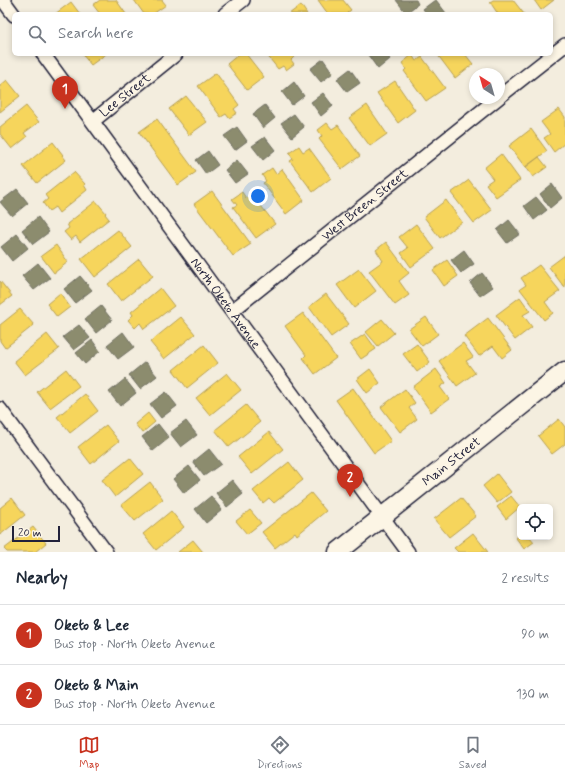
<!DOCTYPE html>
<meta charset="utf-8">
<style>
body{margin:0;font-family:Mynerve,sans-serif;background:#f6f6f7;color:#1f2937}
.controls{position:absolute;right:12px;bottom:12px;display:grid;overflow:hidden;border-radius:6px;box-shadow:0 2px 6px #0003}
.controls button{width:36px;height:36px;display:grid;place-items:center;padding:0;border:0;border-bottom:1px solid #e0e1e3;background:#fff;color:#1f2937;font:20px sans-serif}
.compass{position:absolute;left:469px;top:68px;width:36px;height:36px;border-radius:50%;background:#fff;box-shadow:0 2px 6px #0003;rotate:323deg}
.scale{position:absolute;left:12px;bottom:10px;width:48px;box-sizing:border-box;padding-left:4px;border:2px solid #22223b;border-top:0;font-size:11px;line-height:14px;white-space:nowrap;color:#22223b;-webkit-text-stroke:3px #fcf5e5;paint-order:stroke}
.you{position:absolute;left:258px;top:196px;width:14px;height:14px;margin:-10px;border:3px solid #fff;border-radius:50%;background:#1a73e8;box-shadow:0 0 0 6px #1a73e833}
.badge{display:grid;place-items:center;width:26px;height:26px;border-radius:50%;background:#c8321e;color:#fff;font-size:13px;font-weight:700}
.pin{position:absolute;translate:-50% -33px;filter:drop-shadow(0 1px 2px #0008)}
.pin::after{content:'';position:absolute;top:21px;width:14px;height:12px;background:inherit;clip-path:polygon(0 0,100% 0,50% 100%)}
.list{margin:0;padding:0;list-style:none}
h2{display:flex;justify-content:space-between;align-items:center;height:52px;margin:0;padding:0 16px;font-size:17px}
h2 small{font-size:13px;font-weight:400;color:#747a83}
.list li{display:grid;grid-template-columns:26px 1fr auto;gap:12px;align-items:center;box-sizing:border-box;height:60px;padding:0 16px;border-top:1px solid #e0e1e3}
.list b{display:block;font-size:15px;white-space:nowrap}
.list p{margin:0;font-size:13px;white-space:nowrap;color:#747a83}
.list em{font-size:13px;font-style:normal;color:#747a83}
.icon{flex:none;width:22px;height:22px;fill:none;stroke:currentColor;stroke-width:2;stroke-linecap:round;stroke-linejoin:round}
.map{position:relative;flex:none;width:565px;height:552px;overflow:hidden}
.search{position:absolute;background:#fff;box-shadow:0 2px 6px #0003;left:12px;right:12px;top:12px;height:44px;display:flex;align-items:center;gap:10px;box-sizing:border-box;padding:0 14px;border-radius:6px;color:#747a83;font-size:15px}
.sheet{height:172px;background:#fff}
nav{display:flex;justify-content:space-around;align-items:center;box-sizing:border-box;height:56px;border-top:1px solid #e0e1e3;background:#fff;font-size:11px;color:#747a83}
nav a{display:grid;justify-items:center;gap:2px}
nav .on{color:#c8321e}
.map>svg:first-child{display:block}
</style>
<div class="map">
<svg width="565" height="552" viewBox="0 0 565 552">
<rect width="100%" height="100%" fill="#f3edde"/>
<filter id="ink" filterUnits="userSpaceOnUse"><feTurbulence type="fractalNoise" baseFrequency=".025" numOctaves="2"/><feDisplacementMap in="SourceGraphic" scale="8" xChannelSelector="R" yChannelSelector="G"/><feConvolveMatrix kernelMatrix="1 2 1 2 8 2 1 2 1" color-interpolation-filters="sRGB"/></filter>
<g filter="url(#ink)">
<path fill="#f6d55c" stroke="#b69f52" d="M100 0H116L126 14H100L93 5Z
M134 0H162L166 5 153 14H144Z
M318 0H343L351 10 347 13 348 14H328Z
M493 0H513L524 14H498L490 2Z
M534 0H554L541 10Z
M71 2 80 14H55Z
M301 5 307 14H289Z
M82 54H106L91 65Z
M239 54H246L264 77 247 90 227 64Z
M266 54H292L294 57 291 60 294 64 286 70 283 66 278 69Z
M437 54H465L473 64 455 78Z
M412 55 416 61 422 57 445 88 426 101 404 71 406 69 402 63Z
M216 73 239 105 234 109 237 113 229 118 226 114 221 117 198 86Z
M7 80 20 96 0 112V86Z
M395 81 415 110 398 123 377 93Z
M186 96 207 122 189 135 169 109Z
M367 105 387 134 370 146 349 118Z
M26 106 39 122 24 133 27 137 12 149 0 134V127Z
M559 109 565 117V143L554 152 544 138 550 134 541 122Z
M157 119 196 172 178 185 139 132Z
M327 123 332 129 338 125 360 156 342 169 319 139 322 136 318 130Z
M531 129 547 151 525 167 509 146Z
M53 142 63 155H62L66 160 37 183 23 166Z
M299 146 303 152 309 148 331 178 313 192 290 161 293 159 289 153Z
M501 154 520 180 496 197 486 184 493 179 484 168Z
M539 157 547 167 533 177 526 167Z
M272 168 276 174 282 169 304 200 286 214 263 183 266 181 262 175Z
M74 172 85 184 84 185 87 190 59 213 55 207 49 211 43 203 48 199 45 195Z
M469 180 492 210 474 223 451 193Z
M212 191 251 244 233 256 194 204Z
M242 192 246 198 252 194 275 224 256 238 233 207 237 205 232 199Z
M446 200 462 222 440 238 424 217Z
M96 201 106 213 105 214 109 219 80 242 76 236 71 240 64 232 69 228 67 224Z
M416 224 435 249 411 267 401 253 408 248 399 237Z
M118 230 132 247 95 277 81 259Z
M386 242 409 273 399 281 409 295 395 305 369 271 383 261 376 250Z
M56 245 68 262 54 273 41 256Z
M565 255V287H564L549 267Z
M139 259 153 276 121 301 108 284Z
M447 260 458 276 444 286 433 270Z
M539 265 560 291 545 302 553 313 544 320 520 289 526 285 521 278Z
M359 269 376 291 354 308 337 285Z
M0 281 12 296 0 305Z
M160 288 174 306 144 329 140 323 135 328 128 320 133 315 131 312Z
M60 293 70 307 57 317 47 304Z
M326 294 349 324 331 337 309 307Z
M520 297 530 311 523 315 532 327 515 340 496 315Z
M20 309 34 325 5 348 0 341V325Z
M303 313 336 358 315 374 303 358 306 355 285 326Z
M181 317 195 334 164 359 150 342Z
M426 317 438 334 422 346 409 329Z
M488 318 512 350 502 358 493 346 479 356 464 336Z
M382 319 394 333 378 346 366 332Z
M47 334 59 349 25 375 14 361Z
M365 334 376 349 361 359 350 344Z
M463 343 473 357 466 361 475 373 457 386 439 361Z
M417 344 430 362 417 372 403 354Z
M204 345 218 363 187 388 173 370Z
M66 369 79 386 50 408 37 392Z
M370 369 380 383 367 393 357 379Z
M436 369 446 383 440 387 449 399 431 412 413 387Z
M227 373 241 390 210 415 196 398Z
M353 388 391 441 374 453 336 400Z
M405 389 415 403 409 408 417 419 400 432 381 407Z
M85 394 98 411 70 433 57 417Z
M246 405 260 422 229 447 215 430Z
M148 413 155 422 142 433 135 424Z
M559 419 565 427V444L552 454 538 436Z
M106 425 119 441 91 464 78 447Z
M269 432 283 449 252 474 238 457Z
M130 458 143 474 115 497 102 480Z
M289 462 303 480 274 503 269 498 263 503 253 491Z
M497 474 511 492 497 503 483 486Z
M150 482 163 499 135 521 121 505Z
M311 493 326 511 297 535 295 532 275 548 262 532Z
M511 496 520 507 506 519 497 507Z
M12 498 25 515 0 535V508Z
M461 498 476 516 449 537 434 519Z
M250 510 261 523 247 534 236 521Z
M171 511 184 527 156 550 143 534Z
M33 527 46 543 35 552H7L4 549Z
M473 533 488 552H458L454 548Z
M520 535V537H530L534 542 524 549 516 538Z
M193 540 203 552H178Z"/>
<path fill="#8c8c6e" stroke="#6c6c5f" d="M396 0H416L418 4 406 13Z
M435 0H436L446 13 444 14H427L423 9Z
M369 54H386L390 59 378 69 368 55Z
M323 59 333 73 321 82 310 69Z
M350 69 360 83 347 92 337 79Z
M294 82 304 96 292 105 282 92Z
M323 93 333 106 321 116 311 102Z
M265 105 275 118 263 128 253 114Z
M294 114 304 127 292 137 281 123Z
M237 127 247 141 235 150 224 136Z
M265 137 275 150 263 160 252 146Z
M208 151 218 165 206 174 196 160Z
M237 160 248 174 235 183 225 170Z
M552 184 562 198 550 208 540 194Z
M17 189 28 203 12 216 0 202Z
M536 197 547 210 534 220 524 206Z
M38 217 49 232 33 244 22 230Z
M509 220 520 234 507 243 497 230Z
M17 234 28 248 12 261 1 247Z
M464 250 474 264 461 273 451 260Z
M38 263 50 278 34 290 22 276Z
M482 273 493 287 480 296 470 283Z
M80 276 92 290 75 303 64 289Z
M101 306 112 320 96 333 85 319Z
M79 325 90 338 74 350 63 337Z
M123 332 134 347 118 359 107 345Z
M92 340 100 351 85 364 76 353Z
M145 362 157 376 140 389 129 375Z
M125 379 136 393 120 406 109 392Z
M166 392 177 406 161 418 150 404Z
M186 421 197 435 181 447 170 433Z
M158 424 169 438 153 451 142 437Z
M209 449 221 464 204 476 193 462Z
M189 466 200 480 184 493 173 479Z
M232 480 243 494 227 507 216 493Z
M211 496 222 510 206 523 195 509Z"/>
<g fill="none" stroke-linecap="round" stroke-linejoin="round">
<g stroke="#22223b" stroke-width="16">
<g id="street">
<path d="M3 0 14 15"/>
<path d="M225 14 243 0"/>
<path id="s1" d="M43 54 408 552"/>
<path d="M499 97 565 45"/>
<path id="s2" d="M93 121 176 54"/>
<path id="s3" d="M232 311 498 98"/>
<path d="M0 409 106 552"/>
</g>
</g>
<g stroke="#22223b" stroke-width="21">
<g id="secondary">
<path id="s4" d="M338 552 565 371"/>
</g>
</g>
<use href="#street" stroke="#fcf5e5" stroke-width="13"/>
<use href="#secondary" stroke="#fcf5e5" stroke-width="18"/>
</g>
</g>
<g text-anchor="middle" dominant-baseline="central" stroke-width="4" stroke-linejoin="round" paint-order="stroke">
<g font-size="13" fill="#22223b" stroke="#fcf5e5">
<text stroke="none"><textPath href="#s2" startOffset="41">Lee Street</textPath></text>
<text stroke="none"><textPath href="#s3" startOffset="170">West Breen Street</textPath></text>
<text stroke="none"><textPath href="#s1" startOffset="309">North Oketo Avenue</textPath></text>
<text stroke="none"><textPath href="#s4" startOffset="145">Main Street</textPath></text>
</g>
</g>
</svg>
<div class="controls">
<button><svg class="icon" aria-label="locate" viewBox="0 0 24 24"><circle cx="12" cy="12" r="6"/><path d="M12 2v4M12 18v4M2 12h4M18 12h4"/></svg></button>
</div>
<svg class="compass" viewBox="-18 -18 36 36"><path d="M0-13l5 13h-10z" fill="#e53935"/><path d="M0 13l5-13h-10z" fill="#747a83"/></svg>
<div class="scale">20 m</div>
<div class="you"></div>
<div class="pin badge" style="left:65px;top:109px">1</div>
<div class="pin badge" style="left:350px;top:497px">2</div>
<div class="search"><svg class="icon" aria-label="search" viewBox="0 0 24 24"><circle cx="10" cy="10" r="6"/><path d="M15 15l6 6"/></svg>Search here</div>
</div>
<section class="sheet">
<h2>Nearby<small>2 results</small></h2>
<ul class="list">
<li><span class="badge">1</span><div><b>Oketo &amp; Lee</b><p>Bus stop · North Oketo Avenue</p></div><em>90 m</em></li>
<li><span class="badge">2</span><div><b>Oketo &amp; Main</b><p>Bus stop · North Oketo Avenue</p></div><em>130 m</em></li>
</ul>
</section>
<nav>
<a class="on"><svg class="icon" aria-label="map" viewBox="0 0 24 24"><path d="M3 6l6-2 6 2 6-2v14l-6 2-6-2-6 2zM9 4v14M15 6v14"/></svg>Map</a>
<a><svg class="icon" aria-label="directions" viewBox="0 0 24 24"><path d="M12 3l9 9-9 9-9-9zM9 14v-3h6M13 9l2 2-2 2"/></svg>Directions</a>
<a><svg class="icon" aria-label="saved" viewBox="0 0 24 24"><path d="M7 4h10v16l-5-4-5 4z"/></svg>Saved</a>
</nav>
